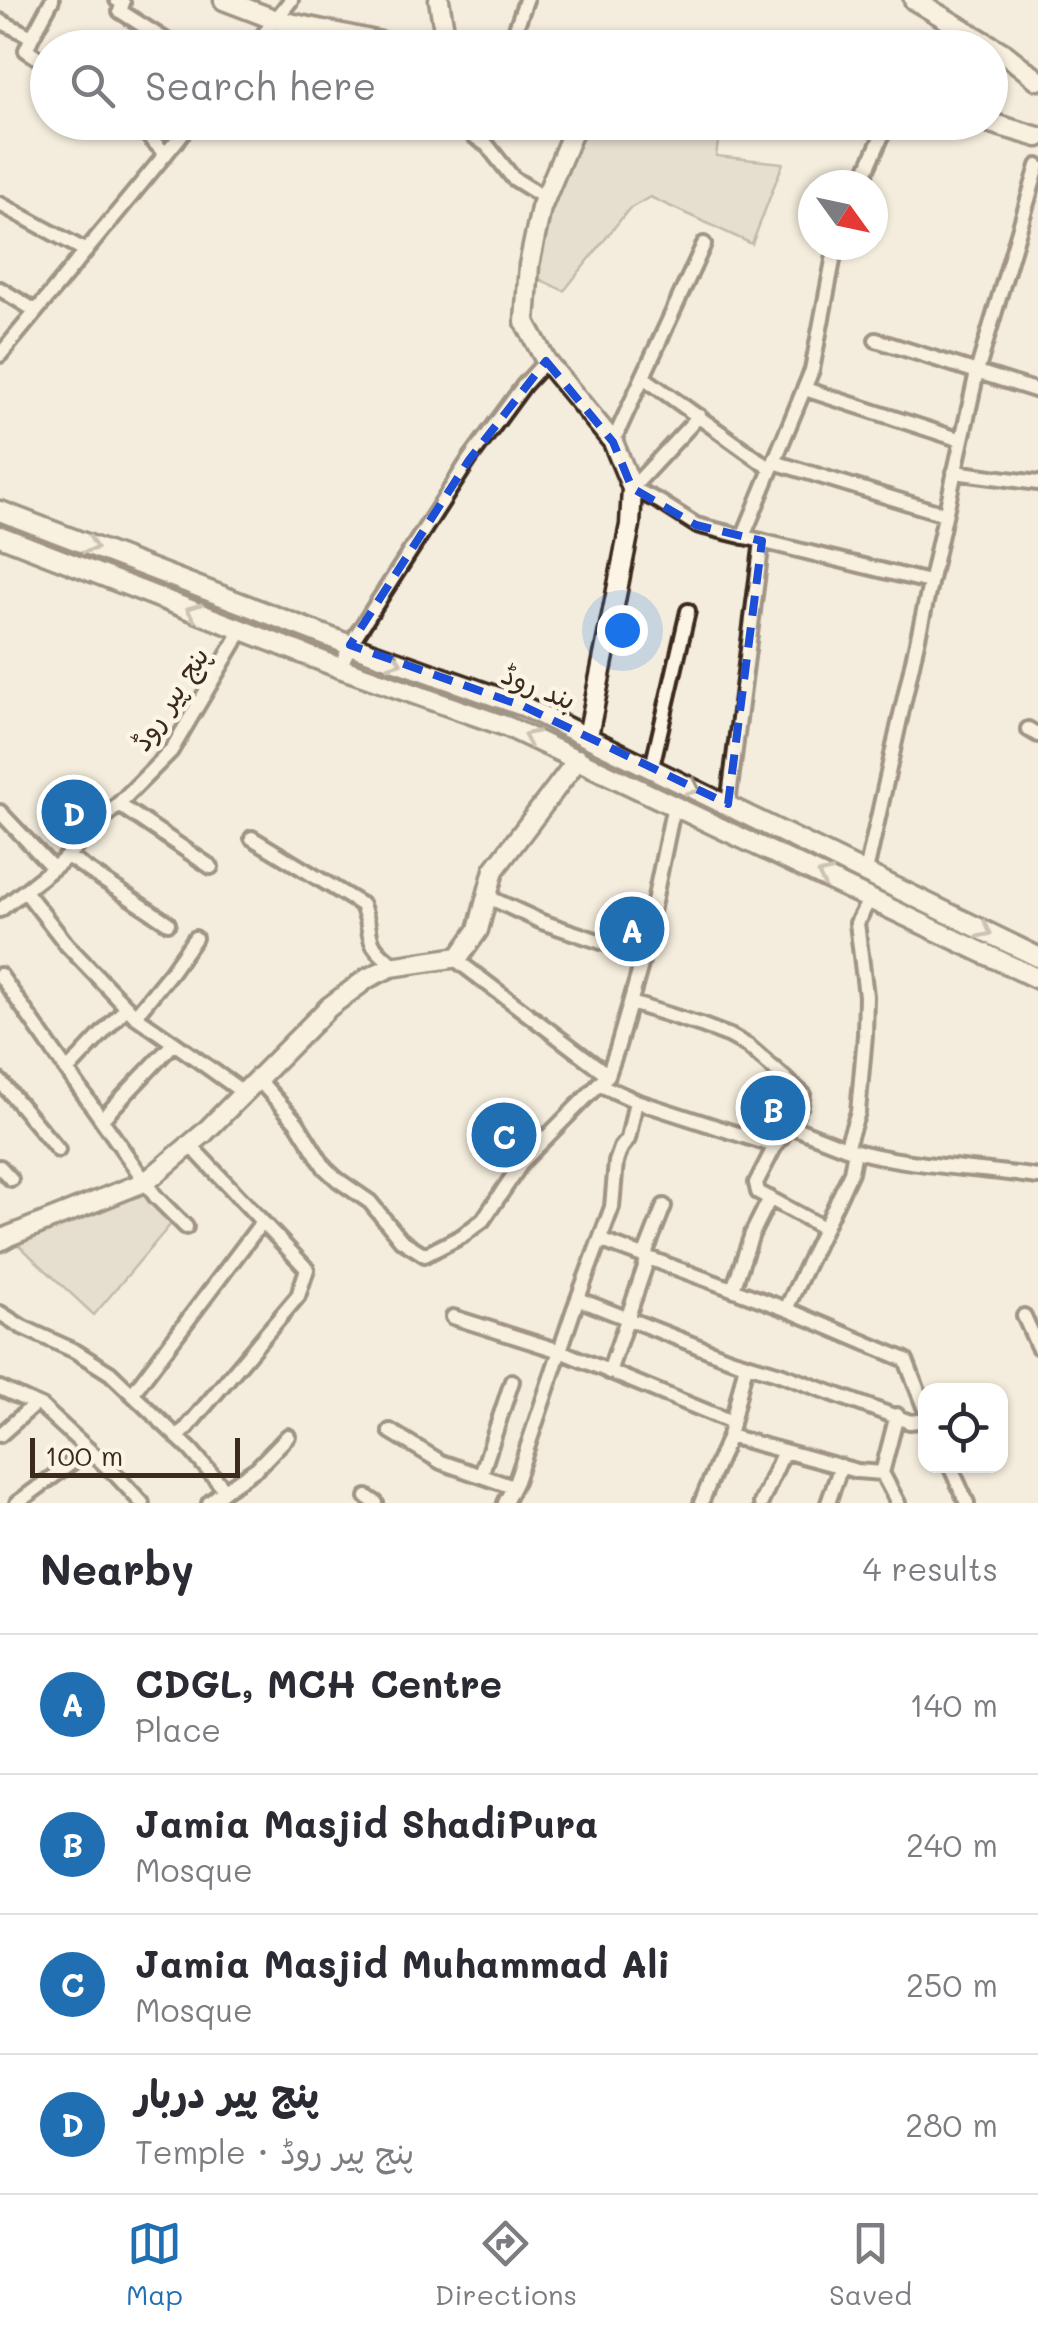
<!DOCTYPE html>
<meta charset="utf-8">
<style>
body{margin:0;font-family:Mali,"Playpen Sans Arabic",sans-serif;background:#f2f2f3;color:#2b2b33}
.controls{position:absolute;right:30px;bottom:30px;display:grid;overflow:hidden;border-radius:20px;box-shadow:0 2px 8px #0004}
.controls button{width:90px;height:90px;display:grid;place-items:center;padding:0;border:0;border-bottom:2px solid #e1e1e2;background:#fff;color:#2b2b33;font:50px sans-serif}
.compass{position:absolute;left:798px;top:170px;width:90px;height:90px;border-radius:50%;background:#fff;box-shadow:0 2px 8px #0004;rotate:123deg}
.scale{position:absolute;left:30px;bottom:25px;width:210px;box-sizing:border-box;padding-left:10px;border:5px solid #3b2a1e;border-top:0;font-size:28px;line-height:35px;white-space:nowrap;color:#3b2a1e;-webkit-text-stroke:8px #fcf5e5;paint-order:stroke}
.you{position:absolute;left:622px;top:630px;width:35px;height:35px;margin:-25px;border:8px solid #fff;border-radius:50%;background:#1a73e8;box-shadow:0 0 0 15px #1a73e833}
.badge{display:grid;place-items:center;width:65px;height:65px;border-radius:50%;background:#1f6fb2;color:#fff;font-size:32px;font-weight:700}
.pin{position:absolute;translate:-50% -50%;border:5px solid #fff;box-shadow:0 2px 10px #0006}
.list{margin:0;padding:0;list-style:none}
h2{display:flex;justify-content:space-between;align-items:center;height:130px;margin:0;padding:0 40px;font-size:42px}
h2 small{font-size:32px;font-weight:400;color:#7c7c81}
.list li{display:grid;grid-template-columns:65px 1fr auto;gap:30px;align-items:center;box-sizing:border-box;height:140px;padding:0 40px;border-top:2px solid #e1e1e2}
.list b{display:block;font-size:38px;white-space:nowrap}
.list p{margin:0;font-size:32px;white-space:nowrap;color:#7c7c81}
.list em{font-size:32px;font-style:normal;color:#7c7c81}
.icon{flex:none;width:55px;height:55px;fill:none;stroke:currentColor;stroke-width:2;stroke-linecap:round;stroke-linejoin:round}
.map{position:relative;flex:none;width:1038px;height:1503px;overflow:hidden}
.search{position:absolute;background:#fff;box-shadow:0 2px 8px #0004;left:30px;right:30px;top:30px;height:110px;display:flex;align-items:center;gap:25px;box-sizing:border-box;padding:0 35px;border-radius:55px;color:#7c7c81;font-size:38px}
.sheet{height:690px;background:#fff}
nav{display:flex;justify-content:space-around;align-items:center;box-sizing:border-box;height:140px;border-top:2px solid #e1e1e2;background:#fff;font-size:28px;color:#7c7c81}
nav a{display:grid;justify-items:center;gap:5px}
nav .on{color:#1f6fb2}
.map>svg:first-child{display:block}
</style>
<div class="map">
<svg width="1038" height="1503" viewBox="0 0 1038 1503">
<rect width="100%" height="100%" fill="#f4eddd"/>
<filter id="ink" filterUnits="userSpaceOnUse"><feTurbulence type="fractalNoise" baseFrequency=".01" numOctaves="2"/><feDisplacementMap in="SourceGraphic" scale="20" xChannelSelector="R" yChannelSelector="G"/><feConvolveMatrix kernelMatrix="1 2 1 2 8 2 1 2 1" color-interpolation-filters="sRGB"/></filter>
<g filter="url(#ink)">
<path fill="#d6cdbd" stroke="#887c6e" stroke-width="2.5" d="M577 123H721L716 156 783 163 752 244 650 197 629 209 564 291 529 274Z
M147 1181 176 1218 94 1315 9 1236Z"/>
<path fill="#0003" d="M644 924 658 938 655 953 636 950 622 936Z
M502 1111 535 1140 511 1171 481 1139Z"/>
<path fill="#c3b9aa" stroke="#3b2a1e" stroke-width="2.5" d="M622 916 645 921 641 940 619 937Z
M771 1078 800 1096 774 1137 748 1120Z
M502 1107 530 1131 503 1167 477 1139Z"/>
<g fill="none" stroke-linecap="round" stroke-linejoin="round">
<g stroke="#3b2a1e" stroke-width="20">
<path id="street" d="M117 0 123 3 120 11 178 48
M0 21 32 37 52 0
M32 37 26 50 48 65
M253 48 291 0
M509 48 526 0
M129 122 145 133 166 154
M454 122 487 145 513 178 545 198
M860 185 888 122
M0 204 86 251
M0 289 36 311
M876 340 1038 391
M0 355 192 122
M643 377 771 469
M805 389 961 440
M699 416 632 488 660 502 696 525 929 582
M613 442 704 244
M774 462 944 514
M954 472 1038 483
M743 537 812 370 836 245
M340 668 350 645 469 460 524 385 546 361
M1028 729 1038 735
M652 767 688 611
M118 804 211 867
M728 804 762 541
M0 812 53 868
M252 838 362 905C376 939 360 939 395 966
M67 856 168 923
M866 872 977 372 1038 166
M25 891 67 945 135 1016 174 1043 102 1119
M486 896 542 922 643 956
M0 910 61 862 171 751 242 630
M455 959 608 1075
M0 975 156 1197 186 1227
M631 1003 701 1025 730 1036 748 1046 803 1094 801 1105 790 1126
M135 1016 171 972 195 938
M174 1043 244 1093
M68 1070 127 1007
M258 1079 297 1123 325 1168 338 1180 370 1202 401 1240 425 1255 462 1236 483 1220 523 1161 608 1075 617 1049 641 965 674 805
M0 1081 58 1150
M636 1101 775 1146 790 1126 846 1148 858 1112 865 1035 866 996 857 923 870 898
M511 1111 543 1140
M775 1146 756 1183 758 1192 824 1228
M849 1149C910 1167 975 1167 1038 1177
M0 1167 11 1179
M600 1240 786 1309 851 1172 855 1151
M644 1257 664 1206
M733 1289 752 1234 770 1198
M578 1299 730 1359 777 1373 910 1422 926 1420
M786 1309 906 1360 926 1412
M0 1313 22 1327 75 1351 110 1373 191 1450 225 1490 209 1503
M1024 1316 1038 1347
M453 1317 560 1351 732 1422
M746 1364 729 1436 857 1471 882 1473
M609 1372 648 1258
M0 1388 42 1407 116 1475 142 1503
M132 1394 262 1222
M897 1415 882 1473 898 1503
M390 1431 441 1462 513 1487
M0 1435 35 1404
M178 1438 298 1296 307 1269 190 1145
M950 1466 967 1503
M481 1475 512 1381
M225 1490 257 1468 288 1436
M367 1497 376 1503
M17 1503 89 1450
M505 1503 516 1481 574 1309 612 1207 616 1162 621 1148 628 1139 636 1101 598 1084
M701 1503 729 1436
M761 1503 784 1451
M828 1503 841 1466"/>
</g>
<g stroke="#3b2a1e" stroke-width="25">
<path id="secondary" d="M224 0 276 20 409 48
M439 0 447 48
M914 0 1005 54 1038 80
M577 122 541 208 529 265 525 322 546 361 613 442 632 488 630 525 588 736
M987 122 1038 137
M0 511 350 645 523 706 1038 957
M0 536 340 668 508 727 1038 979
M0 1241 9 1236 147 1181 204 1133 329 1007 368 978 391 967 459 957 478 930 494 870 578 759"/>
</g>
<use href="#street" stroke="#fcf5e5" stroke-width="12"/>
<use href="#secondary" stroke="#fcf5e5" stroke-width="18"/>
</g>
<defs><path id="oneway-chevron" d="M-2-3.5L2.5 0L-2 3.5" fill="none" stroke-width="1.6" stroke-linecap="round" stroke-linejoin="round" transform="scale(2.5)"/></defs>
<g stroke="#9c9082">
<use href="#oneway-chevron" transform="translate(91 546) rotate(21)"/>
<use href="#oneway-chevron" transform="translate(193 611) rotate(-159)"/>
<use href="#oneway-chevron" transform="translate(395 661) rotate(20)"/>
<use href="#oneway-chevron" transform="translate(530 737) rotate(-155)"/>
<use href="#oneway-chevron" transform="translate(694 788) rotate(26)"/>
<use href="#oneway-chevron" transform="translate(824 876) rotate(-155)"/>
<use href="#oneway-chevron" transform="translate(985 931) rotate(26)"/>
</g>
</g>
<path d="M0 0H1038V1503H0ZM546 361 613 442 632 488 696 525 762 541 728 804 523 706 350 645 469 460Z" fill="#f4eddd" fill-opacity=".55" fill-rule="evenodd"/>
<path fill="none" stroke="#1d4ed8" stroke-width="8" stroke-dasharray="20 12" stroke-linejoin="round" d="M546 361 613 442 632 488 696 525 762 541 728 804 523 706 350 645 469 460Z"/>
<g text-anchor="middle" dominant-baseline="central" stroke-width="9" stroke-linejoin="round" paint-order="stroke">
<g font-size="28" fill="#3b2a1e" stroke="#fcf5e5">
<text transform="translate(539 686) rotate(22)">بند روڈ</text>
<text transform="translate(169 698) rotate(-57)">پنج پیر روڈ</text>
</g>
</g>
</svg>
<div class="controls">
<button><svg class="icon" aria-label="locate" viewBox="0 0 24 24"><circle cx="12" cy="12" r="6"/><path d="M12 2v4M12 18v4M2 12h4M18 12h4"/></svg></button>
</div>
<svg class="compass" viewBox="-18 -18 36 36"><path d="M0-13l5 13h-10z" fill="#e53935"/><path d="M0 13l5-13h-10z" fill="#7c7c81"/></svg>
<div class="scale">100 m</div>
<div class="you"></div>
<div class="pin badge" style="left:632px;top:929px">A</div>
<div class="pin badge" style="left:773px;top:1108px">B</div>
<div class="pin badge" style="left:504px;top:1135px">C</div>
<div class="pin badge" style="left:74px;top:812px">D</div>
<div class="search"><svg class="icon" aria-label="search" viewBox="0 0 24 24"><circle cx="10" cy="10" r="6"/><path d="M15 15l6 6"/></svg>Search here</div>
</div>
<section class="sheet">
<h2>Nearby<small>4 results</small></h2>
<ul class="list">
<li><span class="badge">A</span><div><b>CDGL, MCH Centre</b><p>Place</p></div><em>140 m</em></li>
<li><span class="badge">B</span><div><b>Jamia Masjid ShadiPura</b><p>Mosque</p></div><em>240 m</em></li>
<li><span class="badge">C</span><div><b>Jamia Masjid Muhammad Ali</b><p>Mosque</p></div><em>250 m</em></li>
<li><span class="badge">D</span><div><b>پنج پیر دربار</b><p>Temple · پنج پیر روڈ</p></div><em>280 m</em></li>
</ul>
</section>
<nav>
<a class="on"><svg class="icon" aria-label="map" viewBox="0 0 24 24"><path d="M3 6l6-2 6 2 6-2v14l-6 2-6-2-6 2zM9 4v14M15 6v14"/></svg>Map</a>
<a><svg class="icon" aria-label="directions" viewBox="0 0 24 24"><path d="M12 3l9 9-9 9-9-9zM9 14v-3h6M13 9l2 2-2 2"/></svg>Directions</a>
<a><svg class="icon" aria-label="saved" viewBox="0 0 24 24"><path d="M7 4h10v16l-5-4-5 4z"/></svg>Saved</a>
</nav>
